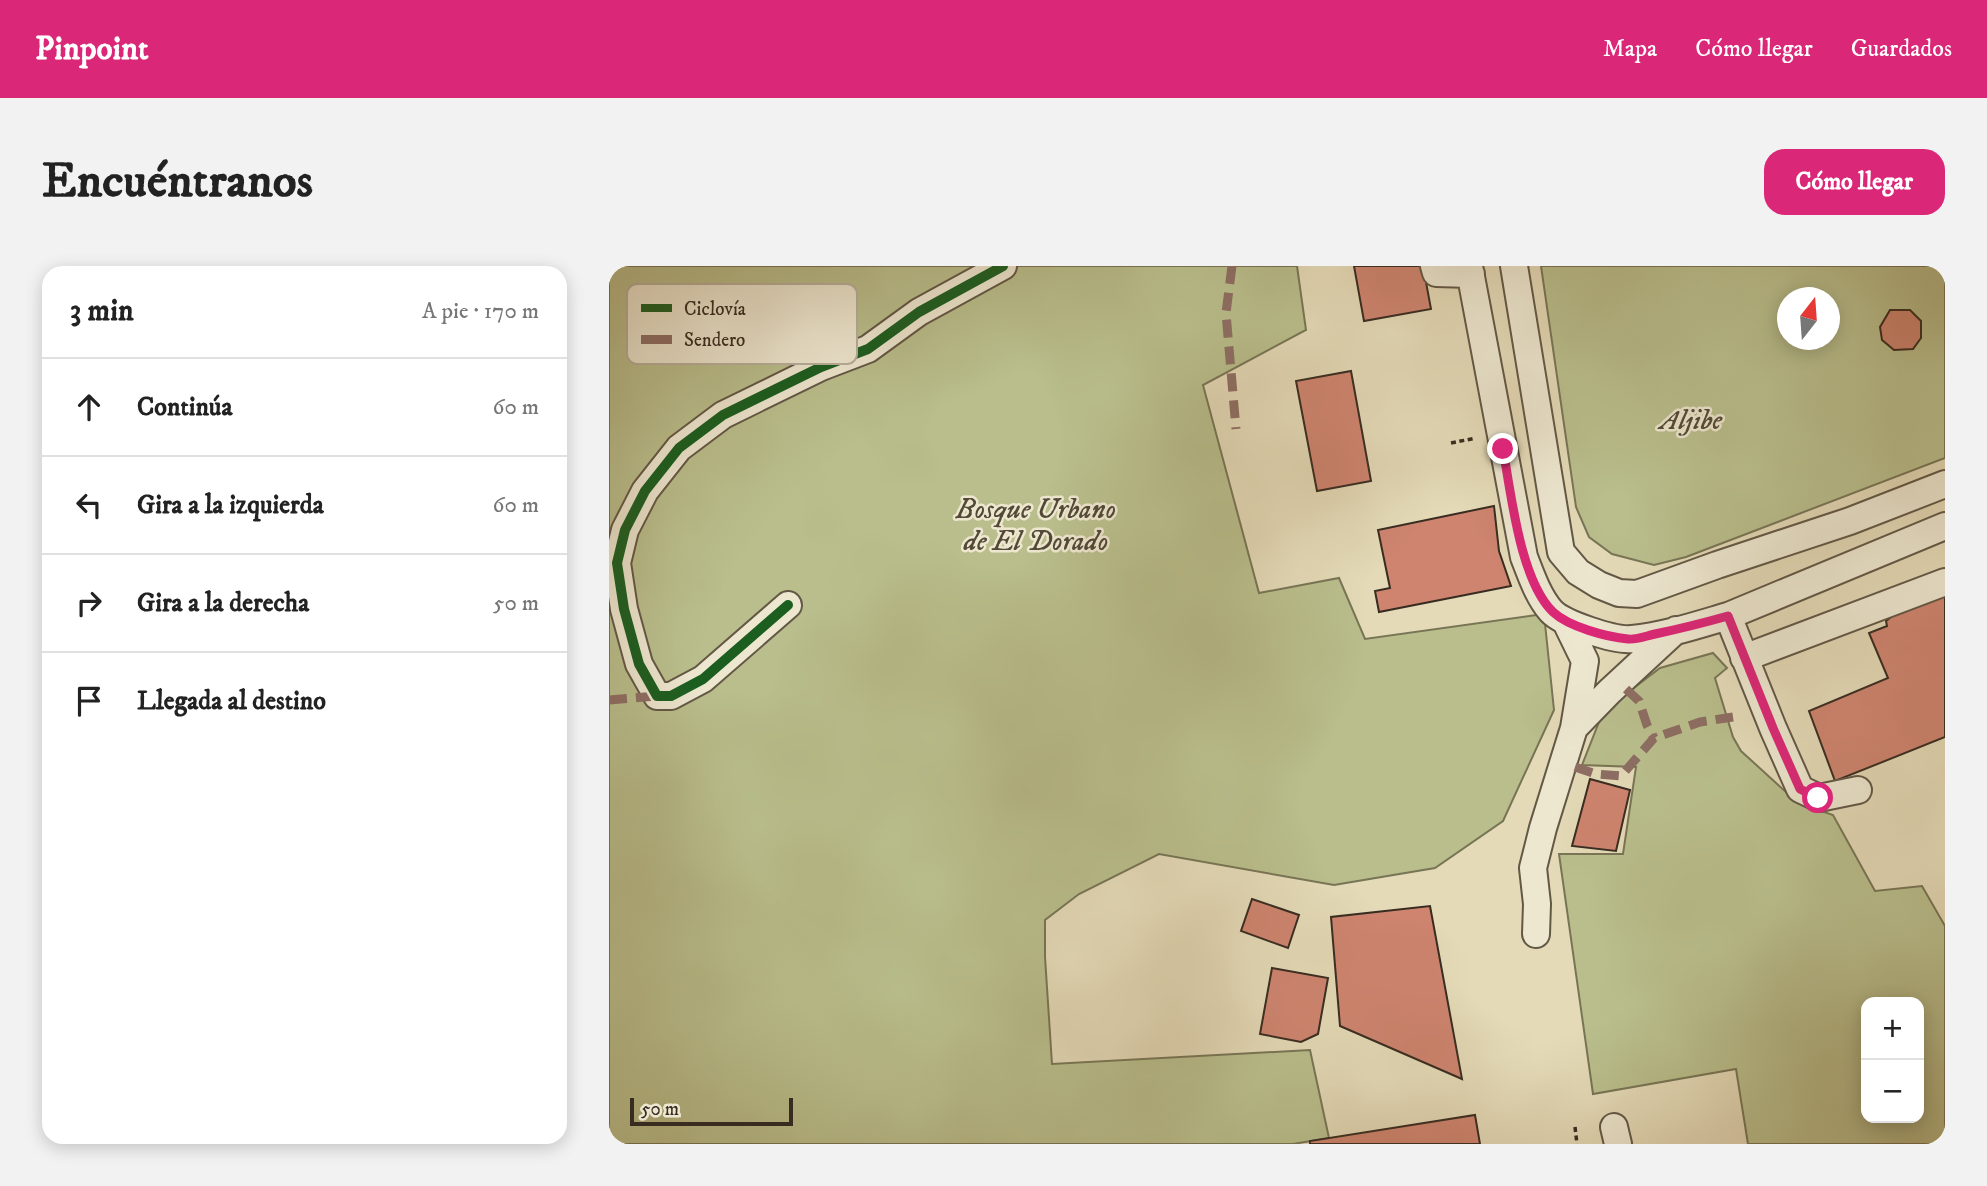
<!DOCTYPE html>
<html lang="es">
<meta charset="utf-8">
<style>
body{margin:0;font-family:"IM FELL DW Pica",serif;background:#f2f2f2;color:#222}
.controls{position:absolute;right:21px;bottom:21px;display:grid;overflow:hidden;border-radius:14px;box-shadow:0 4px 18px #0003}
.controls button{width:63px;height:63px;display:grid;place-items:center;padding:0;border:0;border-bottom:2px solid #e0e0e0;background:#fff;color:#222;font:35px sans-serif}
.compass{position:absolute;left:1168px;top:21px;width:63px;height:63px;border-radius:50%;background:#fff;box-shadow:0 4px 18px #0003;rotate:17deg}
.scale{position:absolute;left:21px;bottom:18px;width:163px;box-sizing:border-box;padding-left:7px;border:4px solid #382c21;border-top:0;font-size:19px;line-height:24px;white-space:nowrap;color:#382c21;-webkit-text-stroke:5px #ede7d0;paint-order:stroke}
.stop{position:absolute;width:21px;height:21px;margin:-16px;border:5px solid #db2777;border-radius:50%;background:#fff}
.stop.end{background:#db2777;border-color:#fff;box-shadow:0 2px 7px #0008}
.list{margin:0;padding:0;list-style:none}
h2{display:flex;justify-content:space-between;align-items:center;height:91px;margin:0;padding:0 28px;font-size:30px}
h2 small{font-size:23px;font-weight:400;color:#767676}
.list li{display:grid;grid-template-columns:46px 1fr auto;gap:21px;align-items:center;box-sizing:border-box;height:98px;padding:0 28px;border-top:2px solid #e0e0e0}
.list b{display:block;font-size:26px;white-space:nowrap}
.list em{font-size:23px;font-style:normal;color:#767676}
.icon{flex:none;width:38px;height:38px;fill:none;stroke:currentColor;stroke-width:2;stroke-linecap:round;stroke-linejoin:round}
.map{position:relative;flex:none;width:1336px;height:878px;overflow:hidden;border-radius:21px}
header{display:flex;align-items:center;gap:42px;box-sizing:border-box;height:98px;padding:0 35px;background:#db2777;color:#fff}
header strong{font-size:33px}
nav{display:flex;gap:38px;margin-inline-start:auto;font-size:24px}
.intro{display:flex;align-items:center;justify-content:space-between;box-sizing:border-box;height:168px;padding:0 42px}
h1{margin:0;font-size:49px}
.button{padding:18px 32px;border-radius:21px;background:#db2777;color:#fff;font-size:24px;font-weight:700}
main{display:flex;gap:42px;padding:0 42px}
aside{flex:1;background:#fff;border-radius:21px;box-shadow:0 4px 18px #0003}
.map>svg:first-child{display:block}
</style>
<header>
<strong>Pinpoint</strong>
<nav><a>Mapa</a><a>Cómo llegar</a><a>Guardados</a></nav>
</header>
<div class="intro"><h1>Encuéntranos</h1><a class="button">Cómo llegar</a></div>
<main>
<aside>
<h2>3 min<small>A pie · 170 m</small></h2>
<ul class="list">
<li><svg class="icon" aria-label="ahead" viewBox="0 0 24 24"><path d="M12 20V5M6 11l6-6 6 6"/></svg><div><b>Continúa</b></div><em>60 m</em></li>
<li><svg class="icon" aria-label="left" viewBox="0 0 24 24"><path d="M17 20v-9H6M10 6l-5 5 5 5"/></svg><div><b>Gira a la izquierda</b></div><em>60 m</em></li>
<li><svg class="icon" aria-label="right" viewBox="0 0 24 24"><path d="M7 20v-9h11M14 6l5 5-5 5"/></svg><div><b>Gira a la derecha</b></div><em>50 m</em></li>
<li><svg class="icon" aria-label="arrive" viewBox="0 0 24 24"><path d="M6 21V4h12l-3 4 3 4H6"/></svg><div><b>Llegada al destino</b></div></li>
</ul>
</aside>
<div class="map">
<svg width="1336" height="878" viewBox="0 0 1336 878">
<rect width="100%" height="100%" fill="#e4dab7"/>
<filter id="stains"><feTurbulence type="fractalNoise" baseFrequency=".00286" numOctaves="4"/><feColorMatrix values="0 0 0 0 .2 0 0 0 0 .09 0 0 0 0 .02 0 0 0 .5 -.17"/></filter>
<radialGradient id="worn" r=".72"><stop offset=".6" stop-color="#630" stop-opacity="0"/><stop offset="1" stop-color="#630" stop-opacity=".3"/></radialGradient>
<path fill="#b9be8c" stroke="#787556" stroke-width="2" fill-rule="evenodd" d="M0 0H688L697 64 594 119 650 327 730 312 756 373 935 348 945 444 894 555 826 602 725 619 550 588 470 628 436 654V691L443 798 701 784 720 872 684 878H0Z
M932 0H1336V192L1077 291 1045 299 1003 288 980 271 967 241ZM1178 32H1220V74H1178Z
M1104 387 1118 402 1106 412 1124 471 1132 485 1189 537 1224 549 1266 625 1313 620 1336 660V878H1139L1127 803 984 828 950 588H1014L1027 501 973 499 990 456 1001 440 1051 402ZM1257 736H1310V852H1257Z"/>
<path fill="#ce846f" stroke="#382c21" stroke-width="2" d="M745 0H814L822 43 755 55Z
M1281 44H1301L1312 55V72L1304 83 1285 84 1273 74 1271 61Z
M742 105 762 215 708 225 687 115Z
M885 240 890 285 902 320 770 346 766 325 781 322 769 264Z
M1336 317V471L1226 515 1200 445 1279 412 1260 367 1278 360 1277 355 1291 344Z
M981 513 1021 524 1007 585 963 580Z
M643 633 690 649 679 682 632 665Z
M821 640 853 813 731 760 722 651Z
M663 702 719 712 709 768 692 776 651 768Z
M866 849 871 878H701V875Z"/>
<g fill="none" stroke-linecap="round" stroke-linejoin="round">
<g stroke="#635846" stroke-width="30">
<path id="minor" d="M825 0 827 7 862 8
M860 0 915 291C922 309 929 330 942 345 954 358 1006 375 1023 373 1055 370 1088 359 1119 350L1336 260
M905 0 952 286 969 306 990 319 1010 327 1028 328 1108 299 1241 255 1336 218
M179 339 94 413 62 430H48L30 398 15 343 8 297 16 264 36 225 70 182 114 149 212 101 259 83 310 46 394 0
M1119 350 1164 462 1191 523 1210 532 1249 524
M1135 392 1336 316
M965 462 1000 426 1067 364
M927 668 928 638 924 602 934 562 965 462 976 395 957 356
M1005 861 1009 878"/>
</g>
<path stroke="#382c21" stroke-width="3.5" stroke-dasharray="5 3.5" stroke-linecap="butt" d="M842 177 867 172
M966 861 968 878"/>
<use href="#minor" stroke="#ede7d0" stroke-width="26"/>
<path stroke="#8d6e63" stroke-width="9" stroke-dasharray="18 9" stroke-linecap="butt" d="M623 0 617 47 627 163
M1017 423 1030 435 1038 459 1045 472
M0 434 48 430
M966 501 987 508 1012 510 1045 472 1091 456 1124 451"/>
<g stroke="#ede7d0" stroke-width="15">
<path id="cycleway" d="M179 339 94 413 62 430H48L30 398 15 343 8 297 16 264 36 225 70 182 114 149 212 101 259 83 310 46 394 0"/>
</g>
<use href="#cycleway" stroke="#1b5e20" stroke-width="10"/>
</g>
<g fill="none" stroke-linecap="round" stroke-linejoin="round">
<path stroke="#db2777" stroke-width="9" d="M894 183C902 227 911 314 944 346 960 361 998 371 1019 373 1027 374 1037 370 1046 368 1070 363 1094 357 1119 350L1164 462 1191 523 1209 532"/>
</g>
<g text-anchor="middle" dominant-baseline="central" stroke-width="5" stroke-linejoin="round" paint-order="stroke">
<g font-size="28" font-style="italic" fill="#524936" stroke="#ede7d0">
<text x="1082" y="154">Aljibe</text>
<text x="427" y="243">Bosque Urbano<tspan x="427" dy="32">de El Dorado</tspan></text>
</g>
</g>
<rect x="18" y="18" width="230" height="80" rx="10" fill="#ede7d0" stroke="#b7af9c" stroke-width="2"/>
<rect x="32" y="38" width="31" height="8" fill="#1b5e20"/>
<rect x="32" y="69" width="31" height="9" fill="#8d6e63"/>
<g font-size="19" fill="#382c21">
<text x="75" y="49">Ciclovía</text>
<text x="75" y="80">Sendero</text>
</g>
<rect width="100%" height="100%" filter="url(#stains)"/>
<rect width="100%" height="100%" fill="url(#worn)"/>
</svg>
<div class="controls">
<button>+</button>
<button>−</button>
</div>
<svg class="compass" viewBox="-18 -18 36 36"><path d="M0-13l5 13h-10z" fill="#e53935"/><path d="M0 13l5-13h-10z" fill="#767676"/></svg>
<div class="scale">50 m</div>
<div class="stop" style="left:1209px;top:532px"></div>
<div class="stop end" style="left:894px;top:183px"></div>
</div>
</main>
